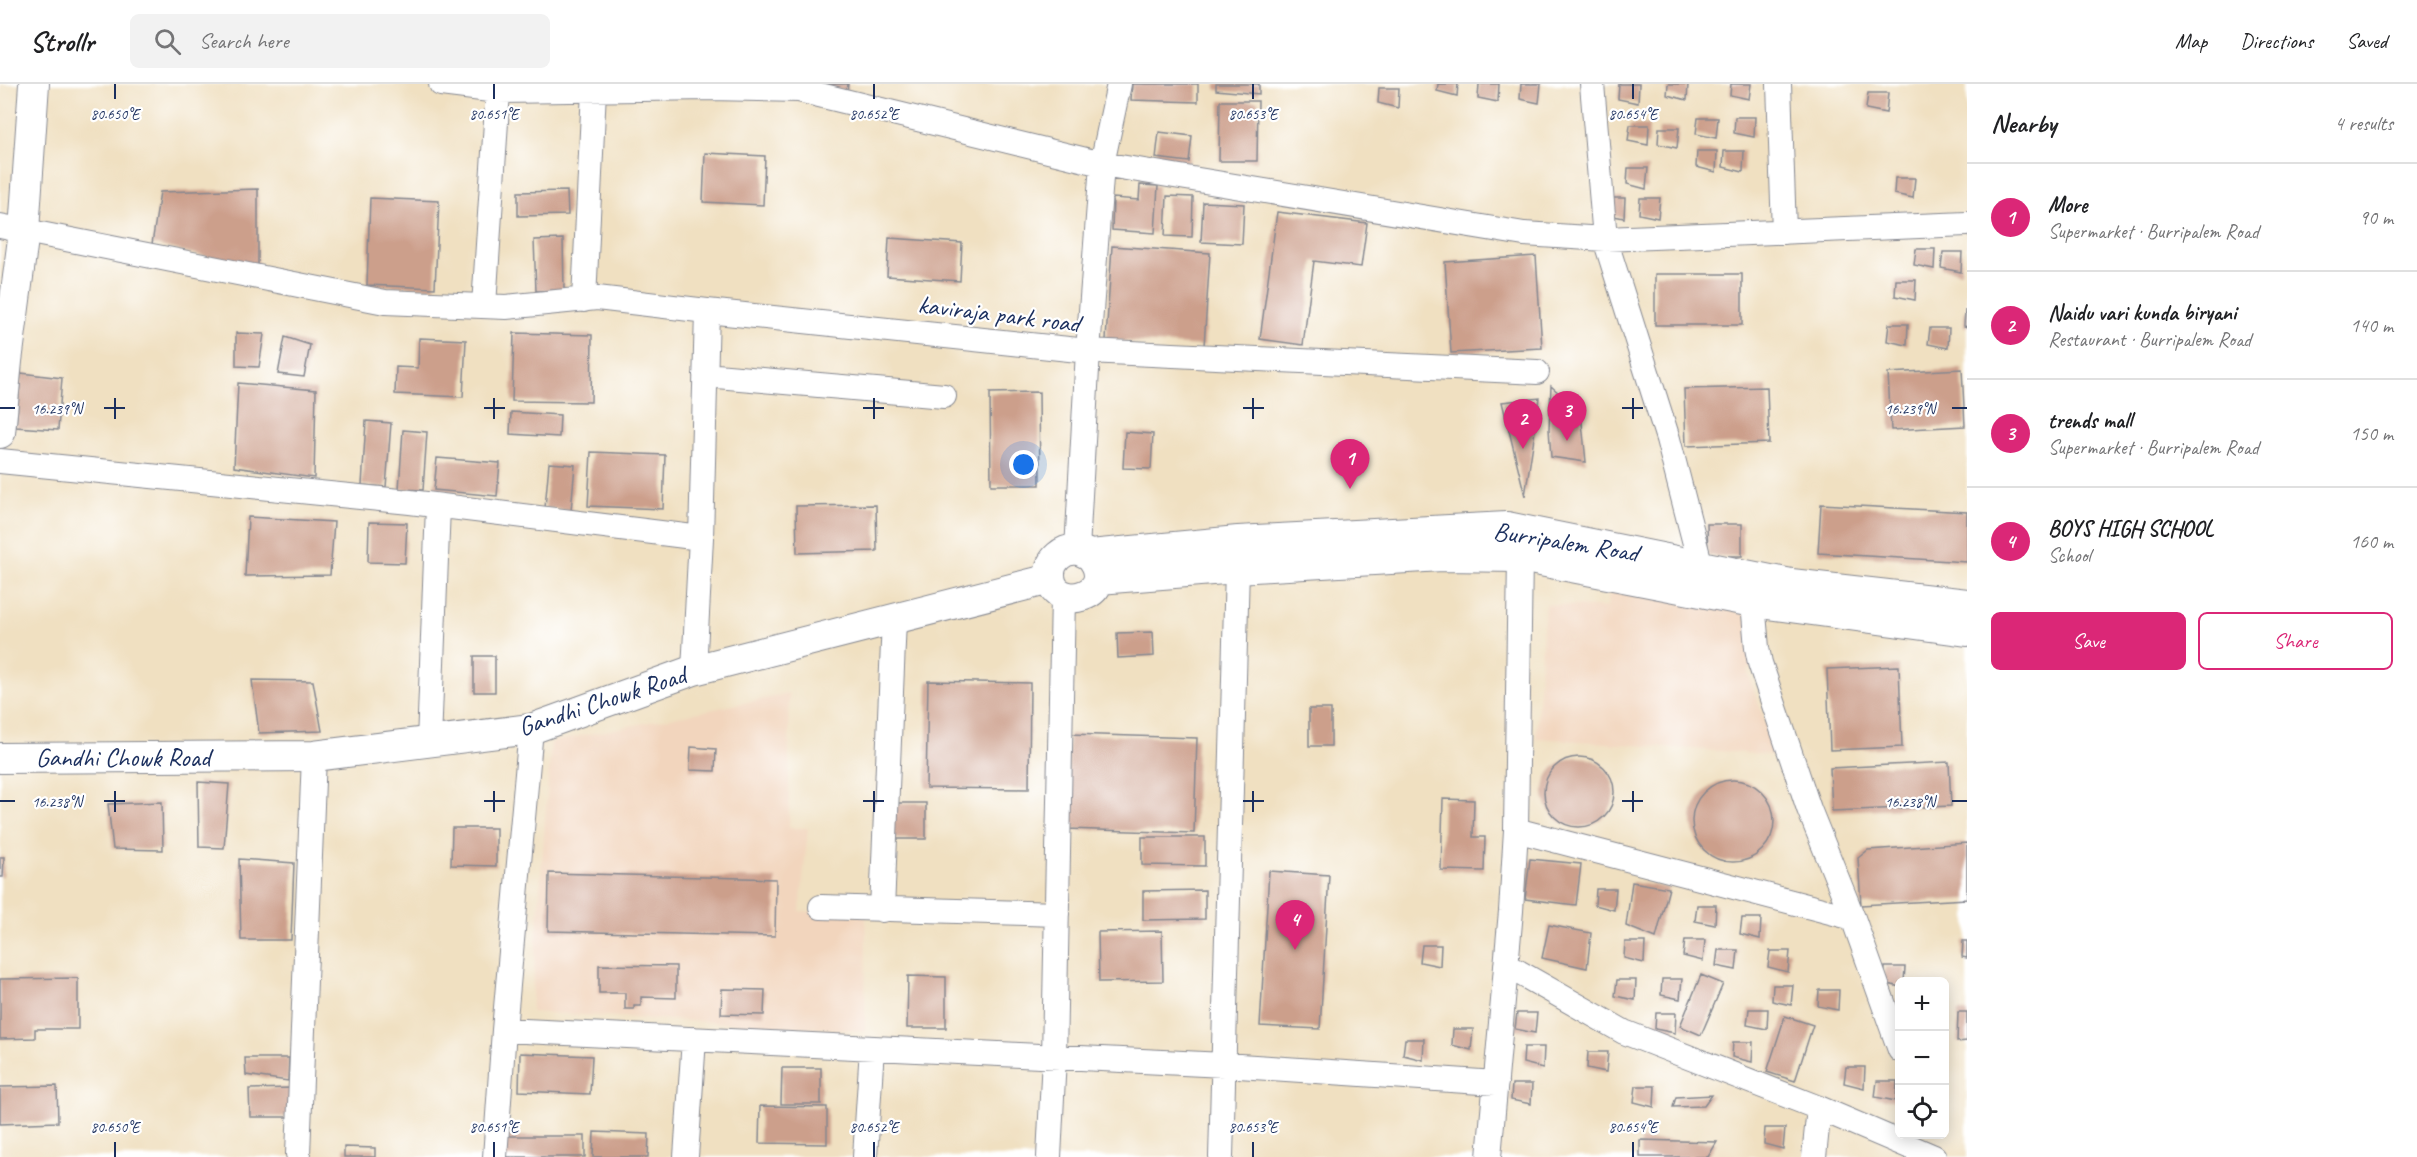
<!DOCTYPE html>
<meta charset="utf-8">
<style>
body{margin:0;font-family:Caveat,sans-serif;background:#f2f2f2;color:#202124}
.controls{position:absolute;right:18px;bottom:18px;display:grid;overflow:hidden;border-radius:9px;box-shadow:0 3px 15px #0003}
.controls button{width:54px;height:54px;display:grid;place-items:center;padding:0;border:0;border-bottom:2px solid #e0e0e0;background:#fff;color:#202124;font:30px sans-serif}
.you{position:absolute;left:1024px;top:381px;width:21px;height:21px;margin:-15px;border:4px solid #fff;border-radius:50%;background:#1a73e8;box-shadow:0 0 0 9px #1a73e833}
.badge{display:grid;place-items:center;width:39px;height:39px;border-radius:50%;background:#db2777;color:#fff;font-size:20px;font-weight:700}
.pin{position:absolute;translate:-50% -50px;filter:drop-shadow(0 2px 3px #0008)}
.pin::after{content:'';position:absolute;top:32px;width:21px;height:18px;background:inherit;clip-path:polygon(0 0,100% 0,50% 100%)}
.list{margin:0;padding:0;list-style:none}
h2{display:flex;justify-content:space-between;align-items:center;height:78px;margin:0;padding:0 24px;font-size:26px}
h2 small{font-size:20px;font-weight:400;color:#757577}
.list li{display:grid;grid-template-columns:39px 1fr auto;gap:18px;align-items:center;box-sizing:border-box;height:108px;padding:0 24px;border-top:2px solid #e0e0e0}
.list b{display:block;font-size:22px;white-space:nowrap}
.list p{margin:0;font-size:20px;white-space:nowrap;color:#757577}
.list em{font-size:20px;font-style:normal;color:#757577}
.actions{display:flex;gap:12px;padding:18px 24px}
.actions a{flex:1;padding:14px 0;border:2px solid #db2777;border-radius:9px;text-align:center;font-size:21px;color:#db2777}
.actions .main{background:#db2777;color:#fff}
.icon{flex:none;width:33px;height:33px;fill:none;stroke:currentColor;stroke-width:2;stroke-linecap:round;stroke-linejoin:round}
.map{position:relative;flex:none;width:1967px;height:1073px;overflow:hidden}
header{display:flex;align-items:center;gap:36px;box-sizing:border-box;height:84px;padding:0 30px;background:#fff;border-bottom:2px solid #e0e0e0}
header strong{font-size:28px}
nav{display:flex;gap:33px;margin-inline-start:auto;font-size:21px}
.search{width:420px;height:54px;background:#f2f2f2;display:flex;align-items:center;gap:15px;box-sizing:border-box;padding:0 21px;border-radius:9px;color:#757577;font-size:22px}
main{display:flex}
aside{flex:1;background:#fff}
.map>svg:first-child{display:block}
</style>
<header>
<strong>Strollr</strong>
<div class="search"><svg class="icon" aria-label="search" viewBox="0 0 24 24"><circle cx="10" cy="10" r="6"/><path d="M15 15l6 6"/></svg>Search here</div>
<nav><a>Map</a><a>Directions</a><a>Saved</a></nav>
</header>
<main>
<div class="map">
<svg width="1967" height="1073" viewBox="0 0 1967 1073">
<rect width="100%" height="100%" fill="#fff"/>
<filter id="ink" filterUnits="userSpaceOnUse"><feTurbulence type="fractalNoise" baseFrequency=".0167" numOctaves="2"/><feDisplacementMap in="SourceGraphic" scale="12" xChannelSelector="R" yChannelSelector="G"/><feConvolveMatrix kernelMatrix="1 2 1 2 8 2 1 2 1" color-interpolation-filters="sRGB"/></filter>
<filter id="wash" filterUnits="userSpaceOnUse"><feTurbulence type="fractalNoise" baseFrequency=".008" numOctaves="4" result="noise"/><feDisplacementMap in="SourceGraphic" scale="24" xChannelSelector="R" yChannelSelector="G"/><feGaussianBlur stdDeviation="1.35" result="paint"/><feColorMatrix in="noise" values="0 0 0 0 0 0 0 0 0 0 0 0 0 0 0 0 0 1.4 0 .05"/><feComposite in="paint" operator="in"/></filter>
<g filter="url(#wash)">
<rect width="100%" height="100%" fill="#f0e0c1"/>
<path fill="#f2d5bd" d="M1610 504 1747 529 1754 583 1747 586 1776 671 1536 654 1545 520 1607 524Z
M789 610V744H808L800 827 866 832 865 947 531 928 551 658Z"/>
<g id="blocks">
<path fill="#cc9f8b" d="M828 0H848L847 8 828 4Z
M1132 0H1198V18L1131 16Z
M1216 0H1259V10L1216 6Z
M1438 0H1458L1457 12 1437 7Z
M1479 0H1499L1498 18 1478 14Z
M1521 0H1541L1539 19 1520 15Z
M1619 0H1639L1638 19 1618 15Z
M1668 0H1688L1687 16 1667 11Z
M1731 0H1751L1749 15 1730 11Z
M1379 4H1399L1398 24 1378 19Z
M1868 9H1888L1886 29 1866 25Z
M1220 17H1258L1257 77H1219Z
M1735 33H1755L1754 53 1734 49Z
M1698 34H1718L1716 54 1696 50Z
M1630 41H1649L1648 61 1628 57Z
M1659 44H1679L1677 64 1658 60Z
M1159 48 1192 52 1189 78 1156 74Z
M1697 67H1717L1716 88 1696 83Z
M1724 67H1744L1743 88 1723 83Z
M705 69 765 72 763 121 703 118Z
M1628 84H1648L1646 105 1627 100Z
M1895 94H1915L1913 114 1894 110Z
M1140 101 1158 102 1155 149 1112 146 1113 114 1139 116Z
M258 105V185L152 160 160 108Z
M567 107 568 131 518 132V108Z
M1167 112 1193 113 1192 153 1165 152Z
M370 114 439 117 435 204 367 201Z
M1606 114H1625L1624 134 1604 130Z
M1640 114H1660L1658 134 1639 130Z
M1203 118 1244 120 1242 160 1201 158Z
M1277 128 1367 139 1361 183 1314 177 1303 261 1260 255Z
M889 154 962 159 960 197 887 192Z
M563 155 564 206 536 207 534 156Z
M1112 162 1210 169 1204 262 1106 256Z
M1916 165H1935L1934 185 1914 181Z
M1943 168H1962L1961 188 1941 184Z
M1536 172 1542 264 1451 269 1445 178Z
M1655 190H1742V241H1655Z
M1896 196H1916L1915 216 1895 212Z
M1965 226H1967V243L1964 242Z
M1889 240H1908L1907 261 1887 257Z
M1930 244H1949L1948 264 1928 260Z
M236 249 264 250 259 283 236 282Z
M514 249 592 251 591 318 512 317Z
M285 253 310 261 304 293 278 290Z
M419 254 466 256 463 313 395 310 396 283 418 284Z
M1962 285 1965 342 1891 346 1888 289Z
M21 289 62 294 58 346 16 343Z
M238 299 316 306 314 394 234 383Z
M1551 302 1581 329 1586 378 1551 373 1549 345Z
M1767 303 1769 359 1686 362 1684 305Z
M1039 308 1040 401H991L990 309Z
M1540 314 1525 412 1502 318Z
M511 328 560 331 559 353 510 350Z
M366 337 391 339 386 403 362 401Z
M403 346 427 348 423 406 399 405Z
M1125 348 1153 350 1151 385 1123 384Z
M591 368 665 371 663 425 588 422Z
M437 374 500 379 497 412 434 406Z
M549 379 575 381 571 427 545 424Z
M1821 420 1967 428V478L1818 469Z
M876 421 877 467 797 469 796 422Z
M248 433 334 438 330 491 245 492Z
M369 438 407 439 405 479 368 478Z
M1707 440H1742V472H1708Z
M1153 548 1154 572 1118 574 1117 549Z
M474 572H495V608H474Z
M1899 582 1902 663 1830 666 1827 585Z
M252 596 313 597 322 647 259 649Z
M928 597 1030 599 1029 705 926 704Z
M1309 625H1331V662H1309Z
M1069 650 1197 654 1194 749 1066 745Z
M691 663 716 665 715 687 690 686Z
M1544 708a35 35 0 1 1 70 0a35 35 0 1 1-70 0Z
M1949 678 1951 722 1832 727 1830 684Z
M1692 737a41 41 0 1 1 82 0a41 41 0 1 1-82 0Z
M198 698 229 700 224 764 199 763Z
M1443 715 1474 716 1473 753H1485L1484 787 1441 786Z
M162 718 163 766 113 765 108 720Z
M892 719H926V755H892Z
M452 744H496V782L451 781Z
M1142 753H1205V782L1142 781Z
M1967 759V815L1861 821 1858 774 1868 766Z
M0 773H4L3 793H0Z
M239 775 294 779 291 856H241Z
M1530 775 1581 780 1576 821 1525 815Z
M1269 787 1329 791 1320 945 1260 942Z
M549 789 776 795 775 852 548 847Z
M1632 798 1669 804 1656 854 1626 842Z
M1596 805H1616L1614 826 1595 821Z
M1205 806V835L1143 836V807Z
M1697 821H1716L1715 841 1695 837Z
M1742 834H1761L1760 855 1740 850Z
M1549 841 1591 849 1587 884 1542 874Z
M1162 847 1163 897 1099 898 1098 848Z
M1685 856H1705L1703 877 1683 872Z
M1963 857H1967V874L1962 873Z
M1625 858H1645L1644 879 1624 874Z
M1422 861H1441L1440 882 1420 878Z
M1718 866H1738L1736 886 1716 882Z
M1770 867H1790L1788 888 1768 883Z
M599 881 676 882V914L641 913V922H634V925H625V909H599Z
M1885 883H1905L1904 898H1900V903L1884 899Z
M1701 891 1723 900 1701 951 1680 942Z
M908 892 946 893V944H907Z
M78 894V945H35V954L0 955V895Z
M1662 895H1682L1680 915 1661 911Z
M1617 896H1636L1635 916 1615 912Z
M1773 901H1793L1791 921 1772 917Z
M722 905 765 906 764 931 721 930Z
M1819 906H1839L1838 926 1818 922Z
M1749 925H1768L1767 945 1747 941Z
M1958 928H1967V957L1957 958Z
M1517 929H1537L1535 949 1515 945Z
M1656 929H1676L1675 949 1655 945Z
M1785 932 1813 941 1795 997 1767 988Z
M1453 945H1473L1471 966 1452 961Z
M1405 955H1424L1423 976 1403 971Z
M1733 958H1753L1752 978 1732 973Z
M1524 963H1544L1543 984 1523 979Z
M1588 968H1608L1606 988 1587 984Z
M520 969 592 972 590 1010 519 1007Z
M245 974H289L288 997 246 991Z
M1846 983H1865L1864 1004 1844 999Z
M782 984H821V1020H781Z
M1877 997H1897L1896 1017 1875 1013Z
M1512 1000H1532L1531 1020 1511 1016Z
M57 1002 58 1038 0 1040V1003Z
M1636 1002H1655L1654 1023 1634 1018Z
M291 1004 294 1033H250L249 1005Z
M1712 1011 1704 1022 1673 1023 1676 1013Z
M760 1022 827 1023V1060L759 1059Z
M1765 1044H1785L1783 1065 1764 1060Z
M594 1048 649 1050 648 1073H593Z
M504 1052H585V1073H504Z
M1640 1056 1717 1058 1708 1073H1640Z
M344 1063 375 1064V1073H344Z"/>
</g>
</g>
<g filter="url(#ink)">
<use href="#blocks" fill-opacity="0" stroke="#868890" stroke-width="1.5"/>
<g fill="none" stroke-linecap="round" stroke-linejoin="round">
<g stroke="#868890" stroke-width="26">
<path id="minor" d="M441 0 498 7 710 4 799 6 1102 80 1088 267 1537 288
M1119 0 1102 80 1524 150 1605 155 1967 140
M1592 0 1605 155 1668 355 1701 483
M1779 0 1784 148
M0 142 385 218 506 223 597 214 707 227 701 454
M584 216 594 6
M484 222 498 7
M707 227 1088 267 1077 466
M705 291 944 312
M0 377 410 418 701 454 694 586
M1753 518 1757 564 1760 579 1809 725 1853 834 1900 966
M429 658 438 422
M1516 746 1853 834
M821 823 1057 830
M882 826 894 535
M1506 881 1624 948 1819 1024 1934 1073
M504 946 1224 981 1496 999
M298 1070 314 672
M495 1073 504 946 531 645
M686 1073 694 955
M865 1073 872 964
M1049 1073 1054 973 1063 512
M1221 1073 1237 484
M1489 1073 1511 827 1516 746 1520 473 1523 457
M1814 1073 1819 1024"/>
</g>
<g stroke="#868890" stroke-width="32">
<path id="major" d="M0 349 7 277 24 147 34 0
M1090 471C1124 512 1050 532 1050 490 1050 476 1063 464 1078 466 1082 467 1087 470 1090 471L1238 457 1507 443 1791 500 1967 520
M1099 495 1237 484 1442 472 1520 473 1753 518 1967 547
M0 674 314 672 531 645 694 586 1050 495"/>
</g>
<use href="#minor" stroke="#fff" stroke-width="24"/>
<use href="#major" stroke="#fff" stroke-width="30"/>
</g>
</g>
<path fill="none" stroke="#1b2f5e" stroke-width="2" d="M115 0V15M494 0V15M874 0V15M1253 0V15M1633 0V15M115 314V335M494 314V335M874 314V335M1253 314V335M1633 314V335M0 324H15M104 324H125M484 324H505M863 324H884M1243 324H1264M1622 324H1643M1952 324H1967M115 707V728M494 707V728M874 707V728M1253 707V728M1633 707V728M0 717H15M104 717H125M484 717H505M863 717H884M1243 717H1264M1622 717H1643M1952 717H1967M115 1058V1073M494 1058V1073M874 1058V1073M1253 1058V1073M1633 1058V1073"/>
<g text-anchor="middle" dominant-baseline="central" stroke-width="4.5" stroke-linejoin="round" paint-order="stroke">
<g font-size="26" fill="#1b2f5e" stroke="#fff">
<text transform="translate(999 230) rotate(7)">kaviraja park road</text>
<text transform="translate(1566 458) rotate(9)">Burripalem Road</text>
<text transform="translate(602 617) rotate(-18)">Gandhi Chowk Road</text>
<text x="123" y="673">Gandhi Chowk Road</text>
</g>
</g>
<g font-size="15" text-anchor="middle" fill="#1b2f5e" stroke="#fff" stroke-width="4.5" stroke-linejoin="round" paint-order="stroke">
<text x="115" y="35">80.650°E</text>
<text x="494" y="35">80.651°E</text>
<text x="874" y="35">80.652°E</text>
<text x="1253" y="35">80.653°E</text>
<text x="1633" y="35">80.654°E</text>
<text x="57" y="330">16.239°N</text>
<text x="1910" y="330">16.239°N</text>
<text x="57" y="723">16.238°N</text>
<text x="1910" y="723">16.238°N</text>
<text x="115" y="1048">80.650°E</text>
<text x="494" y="1048">80.651°E</text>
<text x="874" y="1048">80.652°E</text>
<text x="1253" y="1048">80.653°E</text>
<text x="1633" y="1048">80.654°E</text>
</g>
</svg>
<div class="controls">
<button>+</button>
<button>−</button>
<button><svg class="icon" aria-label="locate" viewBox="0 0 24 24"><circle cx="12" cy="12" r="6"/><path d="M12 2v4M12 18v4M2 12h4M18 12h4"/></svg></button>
</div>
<div class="you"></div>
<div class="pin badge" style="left:1350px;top:405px">1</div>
<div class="pin badge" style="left:1523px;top:365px">2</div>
<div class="pin badge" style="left:1567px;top:357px">3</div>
<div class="pin badge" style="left:1295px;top:866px">4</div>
</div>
<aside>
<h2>Nearby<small>4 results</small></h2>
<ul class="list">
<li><span class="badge">1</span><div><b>More</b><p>Supermarket · Burripalem Road</p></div><em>90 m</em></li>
<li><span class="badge">2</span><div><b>Naidu vari kunda biryani</b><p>Restaurant · Burripalem Road</p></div><em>140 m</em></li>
<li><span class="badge">3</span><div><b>trends mall</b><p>Supermarket · Burripalem Road</p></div><em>150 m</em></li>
<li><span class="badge">4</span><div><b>BOYS HIGH SCHOOL</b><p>School</p></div><em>160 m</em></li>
</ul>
<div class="actions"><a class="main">Save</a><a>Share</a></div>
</aside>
</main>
